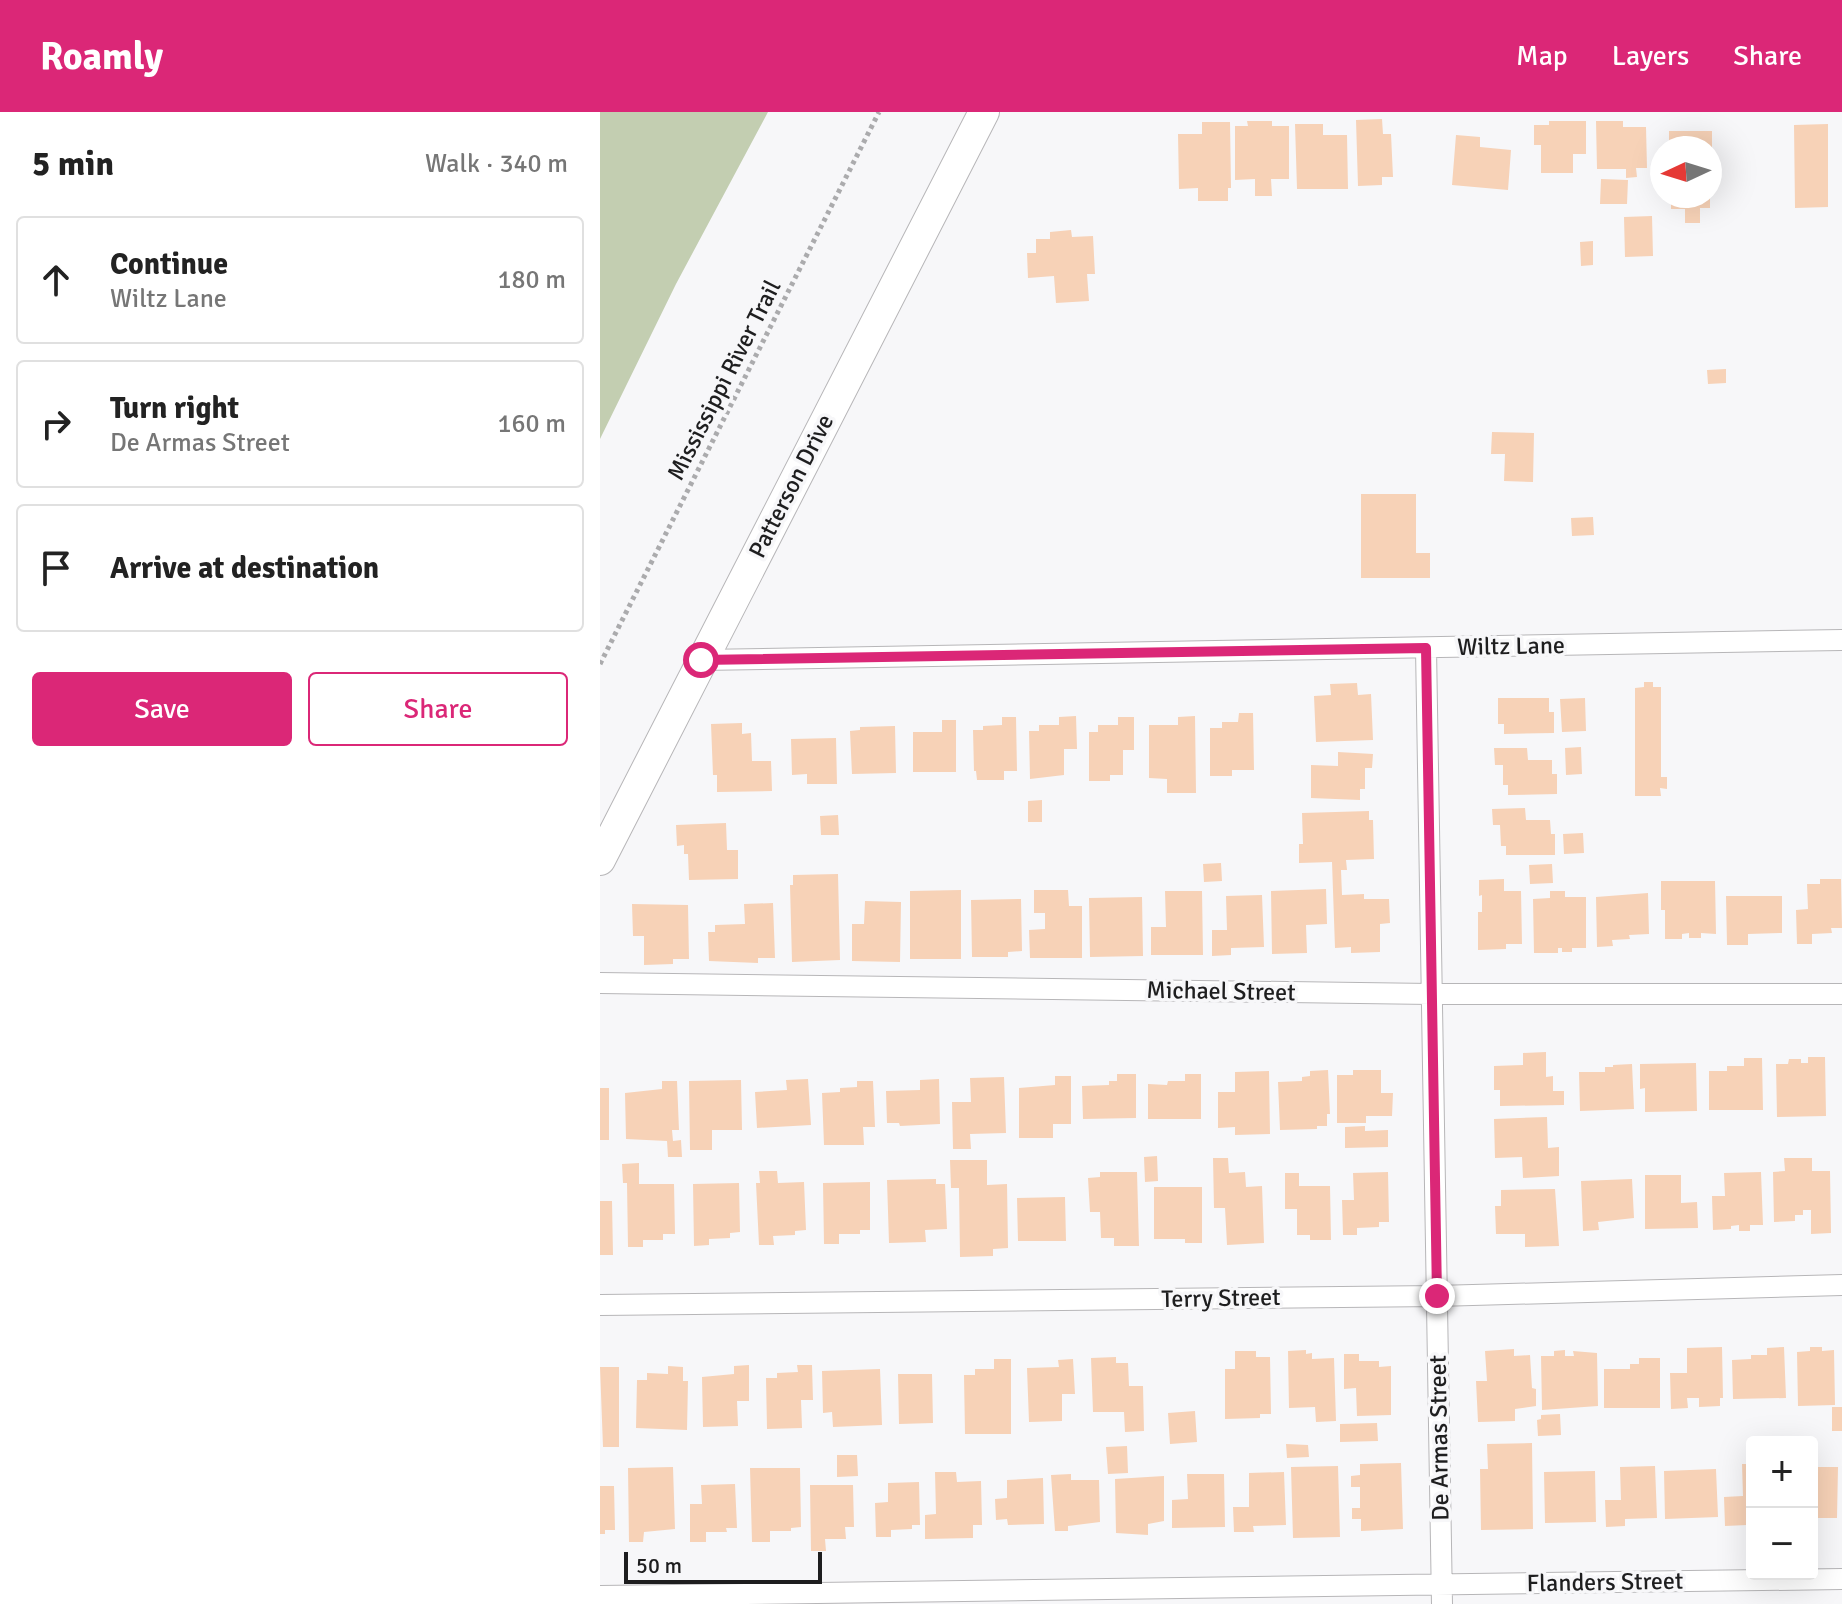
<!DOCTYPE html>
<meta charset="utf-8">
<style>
body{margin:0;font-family:Signika,sans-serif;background:#f2f2f2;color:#222}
.controls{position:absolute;right:24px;bottom:24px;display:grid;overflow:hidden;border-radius:8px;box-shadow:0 8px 32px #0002}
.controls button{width:72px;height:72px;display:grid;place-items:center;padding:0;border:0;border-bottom:2px solid #e0e0e0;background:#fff;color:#222;font:40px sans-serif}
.compass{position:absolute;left:1050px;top:24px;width:72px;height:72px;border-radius:50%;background:#fff;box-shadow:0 8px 32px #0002;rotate:266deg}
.scale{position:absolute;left:24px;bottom:20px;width:198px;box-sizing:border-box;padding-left:8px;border:4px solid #1e1e1f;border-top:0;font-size:22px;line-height:28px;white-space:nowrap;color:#1e1e1f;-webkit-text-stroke:6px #f7f7f9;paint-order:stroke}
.stop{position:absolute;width:24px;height:24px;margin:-18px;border:6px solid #db2777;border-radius:50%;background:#fff}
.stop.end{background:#db2777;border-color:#fff;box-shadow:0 2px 8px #0008}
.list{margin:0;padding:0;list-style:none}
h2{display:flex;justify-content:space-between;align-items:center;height:104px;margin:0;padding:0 32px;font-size:34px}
h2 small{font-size:26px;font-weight:400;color:#767676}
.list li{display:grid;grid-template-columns:52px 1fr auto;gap:24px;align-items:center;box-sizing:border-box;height:128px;margin:0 16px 16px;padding:0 16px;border:2px solid #e0e0e0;border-radius:8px}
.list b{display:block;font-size:30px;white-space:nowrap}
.list p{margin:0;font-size:26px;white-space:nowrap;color:#767676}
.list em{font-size:26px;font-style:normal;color:#767676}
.actions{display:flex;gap:16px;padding:24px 32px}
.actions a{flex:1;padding:18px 0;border:2px solid #db2777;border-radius:8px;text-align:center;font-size:28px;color:#db2777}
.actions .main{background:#db2777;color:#fff}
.icon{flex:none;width:44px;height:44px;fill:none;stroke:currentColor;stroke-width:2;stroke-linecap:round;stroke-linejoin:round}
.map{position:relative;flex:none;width:1242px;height:1492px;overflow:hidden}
header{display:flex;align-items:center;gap:48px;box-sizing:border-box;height:112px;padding:0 40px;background:#db2777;color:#fff}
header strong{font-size:38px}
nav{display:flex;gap:44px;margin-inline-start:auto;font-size:28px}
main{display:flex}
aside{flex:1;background:#fff}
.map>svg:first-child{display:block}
</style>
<header>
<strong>Roamly</strong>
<nav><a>Map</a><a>Layers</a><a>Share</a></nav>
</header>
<main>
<aside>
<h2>5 min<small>Walk · 340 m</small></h2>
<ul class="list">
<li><svg class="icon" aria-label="ahead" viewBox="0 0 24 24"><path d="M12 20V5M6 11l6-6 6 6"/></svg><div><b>Continue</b><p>Wiltz Lane</p></div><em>180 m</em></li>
<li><svg class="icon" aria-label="right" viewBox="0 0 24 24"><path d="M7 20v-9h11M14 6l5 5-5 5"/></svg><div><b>Turn right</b><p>De Armas Street</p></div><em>160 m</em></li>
<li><svg class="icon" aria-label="arrive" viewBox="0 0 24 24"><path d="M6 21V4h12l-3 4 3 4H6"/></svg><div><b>Arrive at destination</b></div></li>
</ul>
<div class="actions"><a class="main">Save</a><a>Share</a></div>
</aside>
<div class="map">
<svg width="1242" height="1492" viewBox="0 0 1242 1492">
<rect width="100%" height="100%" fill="#f7f7f9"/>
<path fill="#c3ceb1" d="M0 0H168L76 172 0 327Z"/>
<path fill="#f7d2b7" d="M782 7 783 22H791L793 65H782V73L758 74 756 8Z
M647 9H672V14H689V67H671L672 84H655V67L635 68V14H648Z
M949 9H986V42H973V61H941V33H934V13H949Z
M996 9H1023V15H1046L1047 56H1036L1037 65 1026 66V57H997Z
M602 10H630L631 76H628V89H598V76L579 77 578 22H602Z
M695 12H723V23H747L748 77H697Z
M1228 12V95L1195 96 1194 13Z
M1069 19H1112V36H1069Z
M856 23 880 25V35L911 38 908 78 852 73Z
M1001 67 1028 68 1027 92H1000Z
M1071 84H1110V96H1100V111H1085V97H1071Z
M1052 104 1053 144 1025 145 1024 105Z
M471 118 472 125 493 124 495 162H487L489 189 456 191 454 164 428 166 427 141H436V127H450V120Z
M993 129V153L981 154 980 130Z
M1126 257V271L1108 272 1107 258Z
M892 320 934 321 933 370 904 369 905 342H891Z
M761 382H816V441H830V466H761Z
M993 405 994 423 972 424 971 406Z
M1044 570H1053V575H1061V665H1067V677L1060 676 1061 684H1035V576L1044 575Z
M757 571 758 583 771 582 773 628 716 630 714 584 731 583 730 572Z
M898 586H949V600H954V621L904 622V612H898Z
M985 586 986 619 962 620 960 587Z
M639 601H653L654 658H632V664H610V616H622V610H638Z
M476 604 477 637H464V663L430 667 429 619H439V613H459V605Z
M595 604 596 681H567V667L549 666V613H578V605Z
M402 605H416L417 659H404V668H377L376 659H374L373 618H383V614L402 613Z
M518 605H534V638H523V663H510V669H489V620H498V613H518Z
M342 608H356V660H313V620H342Z
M142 611V622L151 621 152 649H171L172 679 117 680V663H113L111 612Z
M295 614 296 661 252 662 250 619 260 618V615Z
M236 626 237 672H207V662L192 663 191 627Z
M981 635 982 662 966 663 965 636Z
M894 636H927L928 648H952V662H957V682L908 683V673H903V653H895Z
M738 640 773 642 772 656H765V677H760V688L711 686V653L738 654Z
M442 688V710H428V689Z
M925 696 926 708H950L951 722H955V743H906V734H901L900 713H893L892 697Z
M769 699V708H773L774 747 746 748 747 758H741L742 783 764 782V787H789L790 811 780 812V840L751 841V835L735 836 732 750 699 751V732H703L702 701Z
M238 703 239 723H221L220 704Z
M126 711 127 738H138V767L89 768 88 742H84V733L77 734 76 713Z
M983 721 984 741 964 742 963 722Z
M621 751 622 769 604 770 603 752Z
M952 752 953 771 930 772 929 753Z
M238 762 240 848 192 850 190 773H193V763Z
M904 767V779H921L922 832H906V837L878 838V800H882V783L879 784V768Z
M1220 767H1241L1242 816H1231L1232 821 1212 822V832H1197L1196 798 1208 797 1207 772H1220Z
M1061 769H1115L1116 822 1101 821V826H1089V821L1082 822V827H1065V798H1061Z
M726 777 727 812 706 813 707 841 672 842 671 779Z
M361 778V847H310V779Z
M434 778H468L469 794H482V846H430L429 818 445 817V801H434Z
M565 779H602L603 843H551V815H566Z
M950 779H965V785H986V836H972V840H962V836H958V841H934L933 787 950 786Z
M1048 781 1049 822 1029 823 1030 827 1012 828 1013 834 997 835 996 785Z
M662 783 664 835 631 836V843L612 844V818H627L626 784Z
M1126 784H1182V821L1148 822V833H1127Z
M542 785 543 844 490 845 489 786Z
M421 787 422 839 408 840V845H372L371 788Z
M265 789 301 790 300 850 252 849V812H264Z
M173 791 175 846H158V851L109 849 108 820H115V813L145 812 144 792Z
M32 792 88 793 89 847H73V852L44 853V824H33Z
M946 940V965L953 964V979H964V993L900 994V978H894V954L923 953V941Z
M1208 945H1225L1226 1004 1177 1005 1176 952H1188L1189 947H1201V951H1208Z
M1144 946H1162L1163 998H1109V959H1127V954H1144Z
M1096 951 1097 999 1045 1000V976L1040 977V952Z
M1032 952 1034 997 980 999 979 960H1005V955H1013V953Z
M728 958 730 1002H727V1014H717V1017L680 1018 678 970 702 969V965L710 964V959Z
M753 958H781V981H793L792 1004H766V1011H737V963H753Z
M669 959 670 1022 635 1023V1015L618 1016V980H635V960Z
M517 962H536V1006L483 1007 482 974 509 973V969H517Z
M585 962H601V1007H548V972L567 973 568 969H585Z
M455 964H471V1012H453V1026H419V976L455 973Z
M404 965 406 1021 370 1022 371 1037H353L352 990H371L370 966Z
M208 967 211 1013 157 1016 155 980 187 978 186 968Z
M339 967 340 1012 300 1014 299 1011H287L286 979 320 978V968Z
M141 968 142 1018H112V1038H90L89 969Z
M62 969H77L79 1018H72L73 1029 81 1028 82 1045H68L67 1029 26 1027 25 981 62 977Z
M257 969H273L275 1015H263L264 1033H224L222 981 240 980V976L257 975Z
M0 976H9V1028H0Z
M947 1005 948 1036 959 1035V1064L923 1066 922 1045 895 1046 894 1007Z
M765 1014V1019L788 1018V1035L745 1036V1015Z
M557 1044 558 1069 545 1070 544 1045Z
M613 1046H628L629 1061 645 1060 646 1075 662 1074 664 1131 627 1133 625 1096H614Z
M1184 1046H1212V1059H1230L1231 1121 1211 1122V1098H1203V1103H1195V1109L1174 1110 1173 1060 1185 1059Z
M350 1048H387V1073L407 1072 408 1136 393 1137V1144L360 1145 359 1076H351Z
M39 1051V1072H74L75 1122H63V1128H43V1135H28L27 1071H23L22 1052Z
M159 1059H177L178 1071 204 1070 206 1118 195 1119V1123L173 1124 174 1133H159L156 1071H160Z
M500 1060H537L539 1134H514V1126H501L500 1100H490L488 1066 500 1065Z
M788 1060 789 1110H779V1115L757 1116V1123H743L742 1088H754L753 1061Z
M1161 1060 1163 1113H1150V1119H1139V1113L1131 1114V1117L1113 1118 1112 1084H1125L1124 1061Z
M685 1061H699V1074H730L731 1128H710V1123H697V1097H685Z
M1045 1063H1081V1091L1097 1090 1098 1116 1045 1117Z
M336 1067V1072H345L347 1117 325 1118 326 1130 289 1131 287 1068Z
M1032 1067 1034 1106 998 1110 999 1118 983 1119 981 1069Z
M270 1070V1118H260V1122H239V1132H224L223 1071Z
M139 1071 140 1120 130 1121V1126L109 1127V1133L94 1134 93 1072Z
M554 1075H602V1131H585V1127H554Z
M955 1077 959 1134 925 1135V1122H896L895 1094H901V1078Z
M465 1085 466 1129H418L417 1086Z
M0 1089H12L13 1143H0Z
M1122 1235 1123 1286H1120V1294L1099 1295V1286H1087L1088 1296 1071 1297 1070 1261H1087V1236Z
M1184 1235 1186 1286 1133 1287 1132 1248 1151 1247V1243H1167V1236Z
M1210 1235H1222V1239L1234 1238 1235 1293 1198 1294 1197 1240 1210 1239Z
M914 1237V1244L930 1243 932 1276 936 1277V1294L915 1297V1309L878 1310 876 1269H887L885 1239Z
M706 1238V1242L712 1241V1247L734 1246 736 1309 716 1310 715 1295 689 1296 688 1239Z
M965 1238V1244H974L973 1239 997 1241 998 1294 942 1298 941 1244H954V1239Z
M635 1239H656V1245H670L671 1302H660V1306L625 1307V1257H635Z
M744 1242H759V1249H779V1255L791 1254V1303L757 1304 756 1276 744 1277Z
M516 1245V1251H528L529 1274H543L544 1319 525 1320 524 1300H493L491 1246Z
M1039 1246H1060V1296H1004V1257H1030V1252H1039Z
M394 1247H411V1322H365L364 1263H375V1257H394Z
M473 1247 475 1282H462V1309L429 1310 427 1256 459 1255 458 1248Z
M149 1253V1289H137L138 1314 103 1315 102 1265 134 1262V1254Z
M197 1253H212L213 1288H201L202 1316 167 1317 166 1266H177V1261L198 1260Z
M68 1254 83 1255V1269H88L87 1318 36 1316 37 1268H47V1261L68 1262Z
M0 1255H19V1335H3Z
M280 1257 282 1313 233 1315 232 1300 223 1301 222 1259Z
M298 1262H332L333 1311 299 1312Z
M1232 1295H1242V1319H1232Z
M595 1299 597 1330 570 1332 568 1301Z
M960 1302 961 1323 938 1324 937 1308 941 1307V1303Z
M777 1311 778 1329 740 1330V1312Z
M932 1331 933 1417 881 1418 880 1357H888L887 1332Z
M686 1332 708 1333 709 1345 687 1346Z
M527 1334 528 1361 508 1362 506 1335Z
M237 1343H257L258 1364 237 1365Z
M801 1351 803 1417 761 1419V1407H752V1396H760V1375H751V1364L760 1363V1352Z
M1142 1352H1152V1405L1147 1406V1413L1125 1414 1124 1385 1143 1384Z
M738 1354 740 1425 693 1426 691 1355Z
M1055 1354 1057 1406 1025 1407V1414L1006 1415 1005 1388H1021L1020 1355Z
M73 1355 75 1417 44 1420 43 1430H29L28 1356Z
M1212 1355H1238L1237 1406H1212Z
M150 1356H200L201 1415 191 1416V1419H170V1430H152Z
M1116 1357 1118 1405 1065 1407 1064 1359Z
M995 1359 996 1410 945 1411 944 1360Z
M335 1360H356L357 1370 381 1369 382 1413H373V1426L325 1427V1403L336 1402Z
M684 1360 686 1413 653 1414 654 1420H634L633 1395H649V1361Z
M471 1362V1368H499L500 1410 468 1414V1419H455L451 1363Z
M587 1362H624L625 1415 572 1416V1388L588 1387Z
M564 1364V1409L548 1412V1423L516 1421 515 1367Z
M443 1366 444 1412 408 1413 407 1407 396 1408 395 1387 407 1386V1368Z
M319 1370 320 1413H312V1417L291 1418V1425H276L275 1391 288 1390V1371Z
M135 1372 137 1416H126L127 1420H106V1430H90V1392H102L101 1373Z
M210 1373H253L254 1415H245L246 1427H225L226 1439H211Z
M0 1374H14L15 1418H5V1422H0Z"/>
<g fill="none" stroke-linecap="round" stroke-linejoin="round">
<g stroke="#b7b6b8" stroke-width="22">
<path id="street" d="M826 536 842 1492
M101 548 1242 528
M0 871 831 882H1242
M0 1193 837 1184 1242 1173
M0 1484 1242 1467"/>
</g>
<g stroke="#b7b6b8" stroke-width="32">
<path id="secondary" d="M0 748 384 0"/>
</g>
<path stroke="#ababad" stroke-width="5" stroke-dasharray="4 4" stroke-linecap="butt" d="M0 552 279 0"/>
<use href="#street" stroke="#fff" stroke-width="20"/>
<use href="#secondary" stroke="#fff" stroke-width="30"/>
</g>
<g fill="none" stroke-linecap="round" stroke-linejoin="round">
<path stroke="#db2777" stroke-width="10" d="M101 548 826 536 837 1184"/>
</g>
<g text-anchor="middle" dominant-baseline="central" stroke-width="7" stroke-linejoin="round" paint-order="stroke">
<g font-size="24" fill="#1e1e1f" stroke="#f7f7f9">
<text transform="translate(124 268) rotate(-63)">Mississippi River Trail</text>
<text transform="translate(191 374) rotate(-63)">Patterson Drive</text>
<text transform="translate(911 534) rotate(-1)">Wiltz Lane</text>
<text transform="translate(621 879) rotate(1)">Michael Street</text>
<text transform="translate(621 1186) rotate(-1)">Terry Street</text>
<text transform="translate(839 1326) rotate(-91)">De Armas Street</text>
<text transform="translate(1005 1470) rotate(-1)">Flanders Street</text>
</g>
</g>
</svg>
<div class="controls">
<button>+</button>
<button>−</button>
</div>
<svg class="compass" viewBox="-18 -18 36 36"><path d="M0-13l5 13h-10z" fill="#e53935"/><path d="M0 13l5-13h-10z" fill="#767676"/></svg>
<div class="scale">50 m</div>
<div class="stop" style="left:101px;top:548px"></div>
<div class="stop end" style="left:837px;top:1184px"></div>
</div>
</main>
